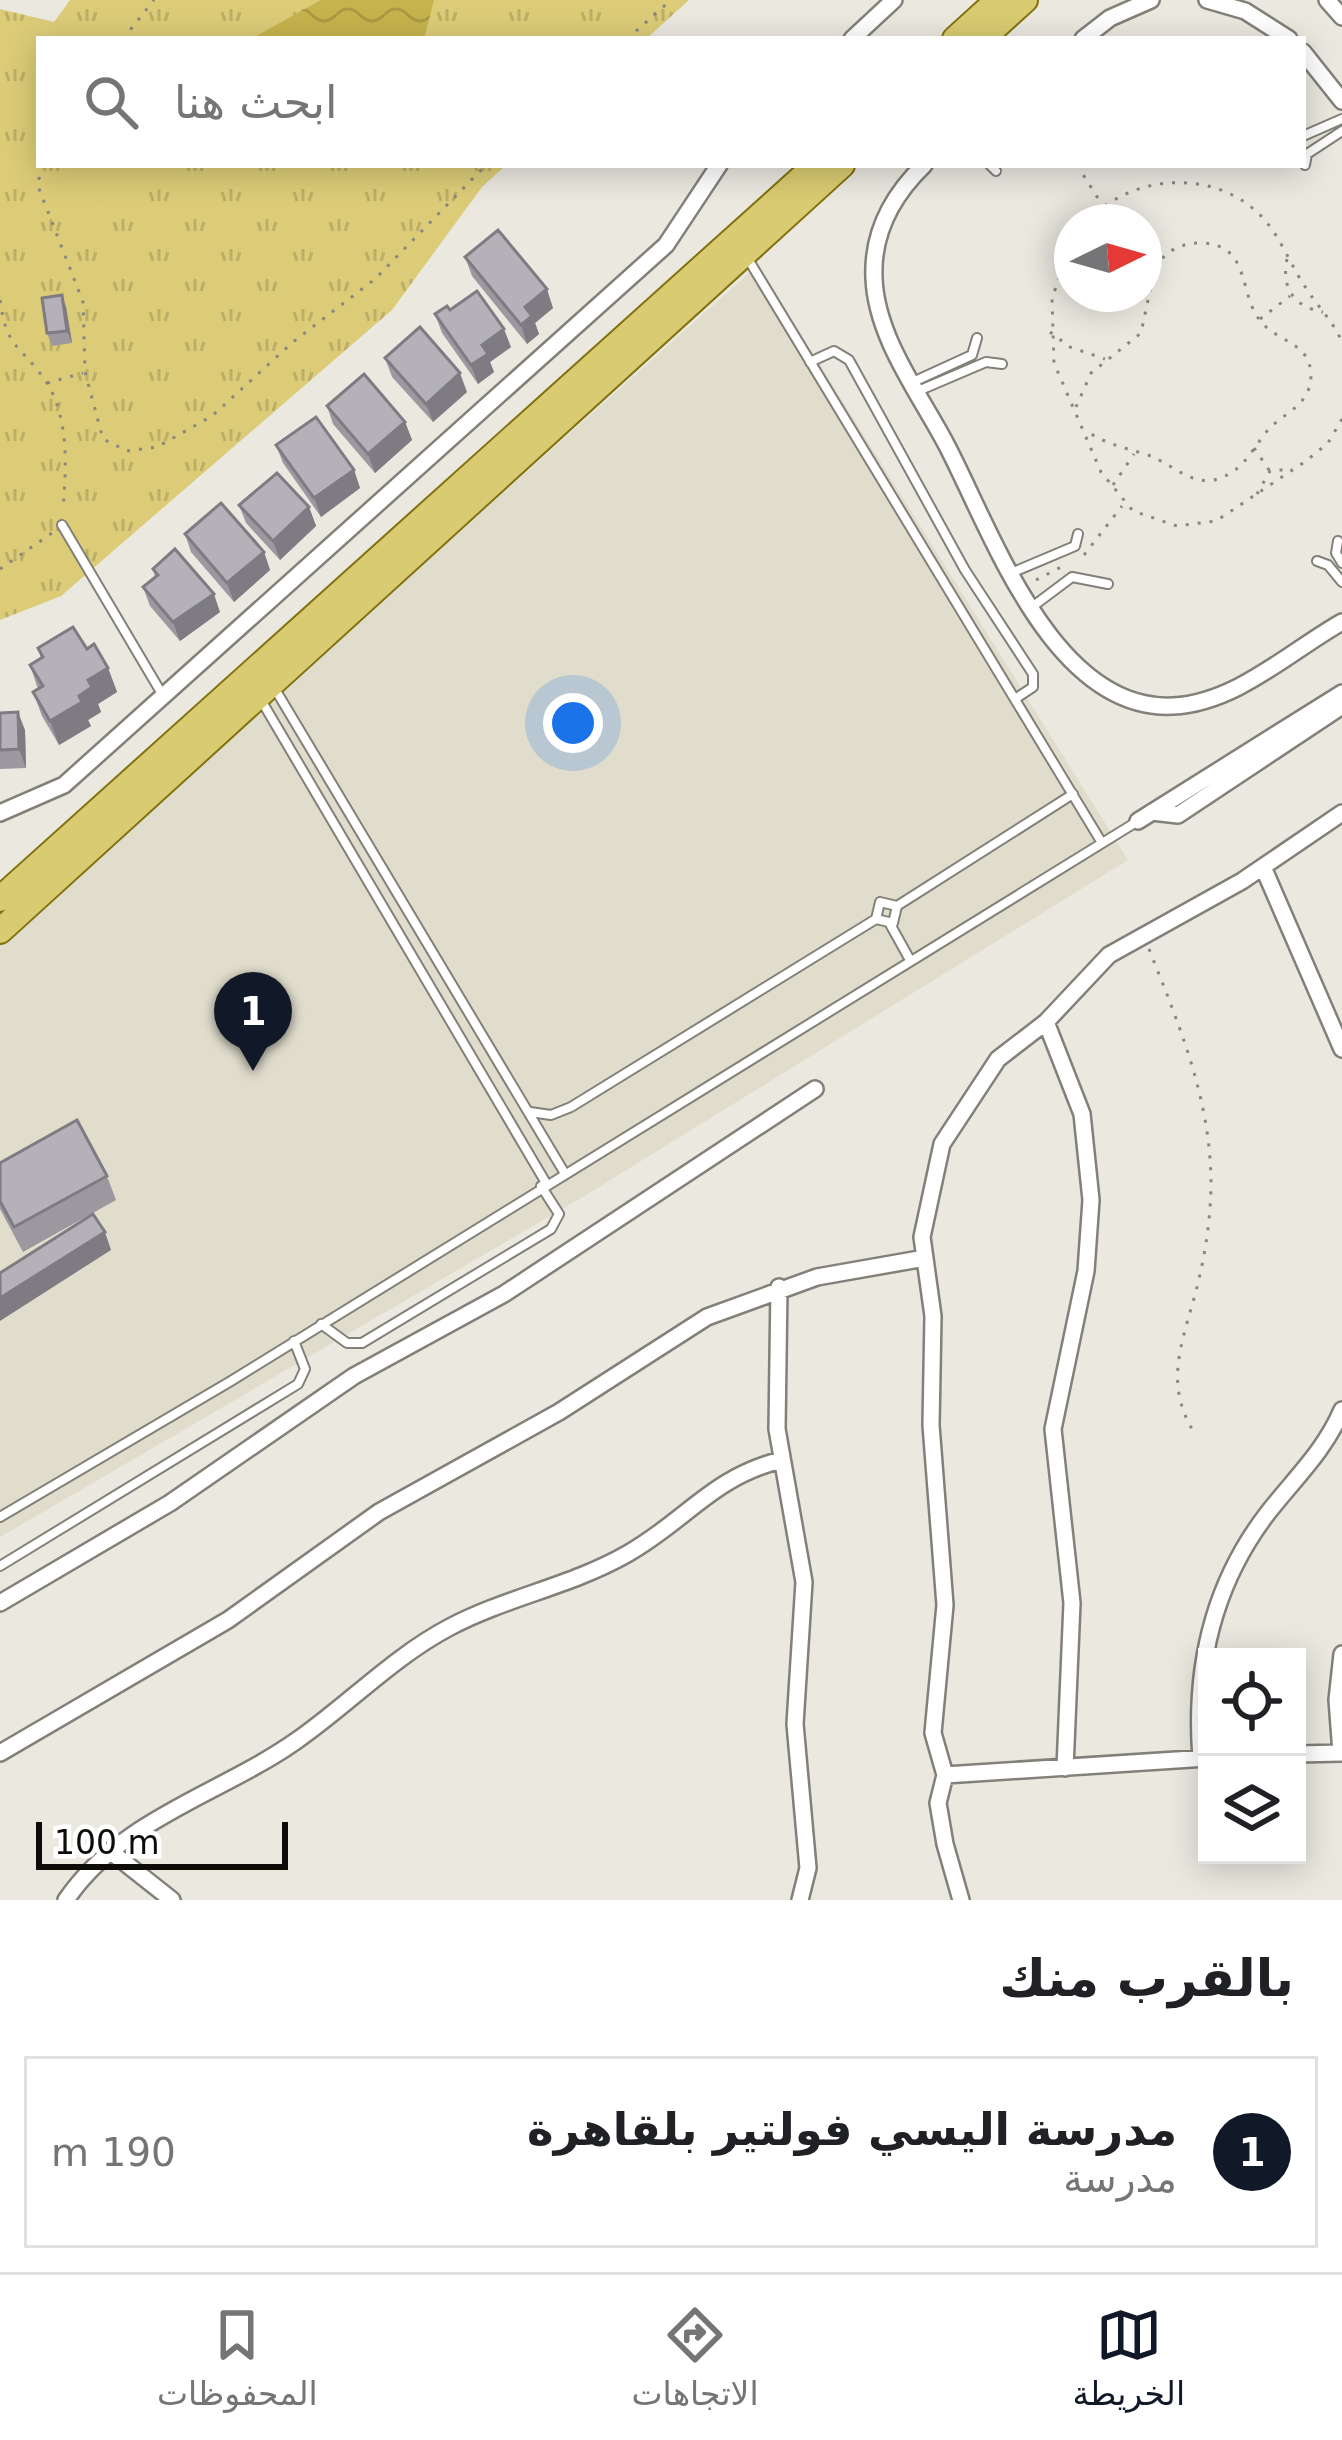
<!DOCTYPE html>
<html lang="ar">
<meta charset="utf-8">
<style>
body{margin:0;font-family:"DejaVu Sans","Noto Sans Arabic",sans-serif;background:#f2f2f2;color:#202124;direction:rtl}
.controls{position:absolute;right:36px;bottom:36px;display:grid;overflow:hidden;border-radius:0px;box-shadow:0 6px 30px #0003}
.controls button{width:108px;height:108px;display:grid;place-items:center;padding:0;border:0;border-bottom:3px solid #e0e0e0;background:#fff;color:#202124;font:60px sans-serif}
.compass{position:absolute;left:1054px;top:204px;width:108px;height:108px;border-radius:50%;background:#fff;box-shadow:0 6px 30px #0003;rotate:85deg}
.scale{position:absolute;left:36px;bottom:30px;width:252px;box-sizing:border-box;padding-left:12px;border:6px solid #0d0c09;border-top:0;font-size:33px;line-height:42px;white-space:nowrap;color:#0d0c09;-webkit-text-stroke:9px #fff;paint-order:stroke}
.you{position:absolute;left:573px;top:723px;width:42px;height:42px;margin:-30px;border:9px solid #fff;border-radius:50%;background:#1a73e8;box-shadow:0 0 0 18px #1a73e833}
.badge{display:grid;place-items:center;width:78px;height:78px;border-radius:50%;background:#111827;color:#fff;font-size:39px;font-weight:700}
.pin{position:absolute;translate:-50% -99px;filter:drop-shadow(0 3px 6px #0008)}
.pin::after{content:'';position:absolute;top:63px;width:42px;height:36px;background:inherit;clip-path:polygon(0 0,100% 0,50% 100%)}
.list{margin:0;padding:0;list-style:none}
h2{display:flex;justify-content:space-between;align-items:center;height:156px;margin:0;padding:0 48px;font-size:51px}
h2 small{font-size:39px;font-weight:400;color:#757577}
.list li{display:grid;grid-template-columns:78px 1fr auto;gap:36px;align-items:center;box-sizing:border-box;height:192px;margin:0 24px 24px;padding:0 24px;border:3px solid #e0e0e0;border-radius:0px}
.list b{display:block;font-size:45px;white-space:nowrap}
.list p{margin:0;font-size:39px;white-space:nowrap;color:#757577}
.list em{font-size:39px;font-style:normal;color:#757577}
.icon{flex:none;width:66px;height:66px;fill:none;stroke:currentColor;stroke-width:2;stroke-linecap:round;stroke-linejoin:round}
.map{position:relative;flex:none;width:1342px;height:1900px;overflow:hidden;direction:ltr}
.search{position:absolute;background:#fff;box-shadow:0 6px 30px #0003;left:36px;right:36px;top:36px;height:132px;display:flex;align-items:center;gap:30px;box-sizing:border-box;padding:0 42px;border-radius:0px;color:#757577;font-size:45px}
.sheet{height:372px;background:#fff}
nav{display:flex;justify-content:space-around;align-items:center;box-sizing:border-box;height:168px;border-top:3px solid #e0e0e0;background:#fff;font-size:33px;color:#757577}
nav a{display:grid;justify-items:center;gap:6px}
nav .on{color:#111827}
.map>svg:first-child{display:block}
</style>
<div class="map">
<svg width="1342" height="1900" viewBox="0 0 1342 1900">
<defs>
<pattern id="grass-tufts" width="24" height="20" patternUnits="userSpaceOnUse" patternTransform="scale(3)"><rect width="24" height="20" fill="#dccc78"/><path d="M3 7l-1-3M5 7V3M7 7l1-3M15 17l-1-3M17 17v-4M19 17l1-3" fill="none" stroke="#bcae66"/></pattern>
<pattern id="water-waves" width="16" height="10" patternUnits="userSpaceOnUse" patternTransform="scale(3)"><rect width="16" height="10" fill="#c6b34d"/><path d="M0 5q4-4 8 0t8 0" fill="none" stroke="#a99942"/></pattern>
</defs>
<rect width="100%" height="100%" fill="#eae8df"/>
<path fill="#e0ddcd" d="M758 265 1128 860 581 1198 0 1537V943Z"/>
<path fill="url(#grass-tufts)" d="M70 0H689L646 39H39V165H506L482 187 392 310 61 596 0 620V9L54 22Z"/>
<path fill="#dccc78" d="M84 165H166V188L78 206 62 170Z"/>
<path fill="url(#water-waves)" d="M321 0H434L424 39H251Z"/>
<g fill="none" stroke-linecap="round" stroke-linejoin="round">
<g stroke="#828078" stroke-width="12">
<path id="lane" d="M1303 136 1342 119
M990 165 996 171
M1305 165 1307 154 1342 131
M748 259 1102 843
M810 362 834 351 849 360 965 570 1033 674V687L1015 699
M913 382 972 355 977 338
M918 391 986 362 1002 364
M62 525 162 694
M1338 541 1336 553 1342 563
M1317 561 1328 565 1342 582
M1011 573 1075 546 1078 534
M1032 607 1072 577 1108 584
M275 689 564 1172
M261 700 546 1183
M897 906 1073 794
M890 924 910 960
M530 1112 551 1115 571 1107 876 919 893 923 897 906 880 902 876 919
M321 1324 347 1343H362L551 1229 559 1214 541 1186
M0 1517 231 1381 1138 821
M0 1566 298 1384 305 1369 294 1341"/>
</g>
<g stroke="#828078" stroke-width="20">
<path id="street" d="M1207 0 1245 11 1289 39
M1327 0 1342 17
M852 39 894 0
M1083 39 1110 18 1151 0
M1303 52 1342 101
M924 165C893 195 872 233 874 278 876 337 919 393 946 444 990 527 1052 712 1173 706 1236 703 1289 652 1342 622
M1152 812 1178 815 1342 706
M0 813 64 785 666 245 719 165
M1138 821 1342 693
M1263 867 1342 1049
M1046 1022 1082 1114 1091 1200 1086 1271 1053 1429 1072 1603 1065 1768
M779 1287 777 1429 804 1582 795 1724 808 1868 800 1900
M0 1603 170 1503 354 1376 504 1294 815 1089
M0 1753 228 1620 379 1512 559 1412 707 1317 817 1277 925 1258
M1341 1753 1337 1700 1342 1654
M1297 1754 1342 1753
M1201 1758C1194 1670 1212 1586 1267 1514 1294 1479 1324 1452 1342 1410
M945 1775 1207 1758
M110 1851 172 1900
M66 1900C122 1818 219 1795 296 1741 349 1704 393 1657 450 1627 507 1597 571 1586 627 1554 687 1520 711 1478 781 1460
M961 1900 945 1844 938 1803 945 1775 933 1733 945 1605 931 1425 933 1316 922 1237 942 1144 998 1059 1046 1022 1109 955 1242 881 1342 813"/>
</g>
<g stroke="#81710f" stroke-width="28">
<path id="primary" d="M955 39 998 0
M982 39 1025 0
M0 899 816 165
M0 931 842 165"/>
</g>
<path stroke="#888780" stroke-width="3" stroke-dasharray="3 9" stroke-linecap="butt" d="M123 39 154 0
M627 39 671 0
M41 165 38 186 83 302 85 372 103 439 127 451 157 447 212 416 293 342 375 279 486 165
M1077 165 1106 211 1107 222
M1087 222C1131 173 1216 168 1262 217 1281 237 1290 265 1306 288 1318 307 1333 321 1342 342
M1072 243 1052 298 1054 363 1101 472 1133 511 1177 526 1216 521 1306 461 1328 443 1342 419
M1287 259C1281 288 1294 307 1323 312
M0 300C7 350 19 343 45 380 70 418 66 468 63 510
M1260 319 1290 296
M1050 332 1070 347 1105 359
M47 383 83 373
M1076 407 1091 373 1141 333 1155 267C1166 251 1182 242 1202 243 1253 245 1237 297 1263 324 1281 343 1310 343 1311 375 1311 401 1291 410 1274 424 1258 438 1250 461 1232 472 1197 495 1178 466 1148 455 1126 448 1108 445 1088 432
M1254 448 1269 470
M1113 485 1134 454
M1257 494 1270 471 1292 469
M1084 555 1122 506
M0 569 52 533
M1036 580 1065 565
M1149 949C1179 1025 1210 1097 1211 1181 1211 1215 1206 1250 1198 1283 1185 1337 1161 1381 1195 1434"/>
<use href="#lane" stroke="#fff" stroke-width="8"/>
<use href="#street" stroke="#fff" stroke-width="15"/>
<use href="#primary" stroke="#d9cb71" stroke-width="24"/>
</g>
<path fill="#9b989f" d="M465 257 553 308 535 323 539 334 527 344 472 276Z
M66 307 72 343 52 346 47 333Z
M435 314 511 347 490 362 494 372 478 384 442 333Z
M385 358 467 392 433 422 392 377Z
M327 406 405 422 412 440 375 473 333 424Z
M276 445 354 470 360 488 321 517 283 463Z
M239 505 309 507 316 526 280 560 246 523Z
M185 534 264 552 270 570 234 602 191 552Z
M153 569 220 612 180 641 150 606 143 587 155 577Z
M38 648 87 649 108 668 117 692 98 704 101 712 88 720 91 726 59 745 42 716 33 692 38 689 30 665 41 658Z
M0 713 25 730 26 768 0 769Z
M0 1163 107 1176 116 1200 23 1252 0 1209Z"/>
<path fill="#7e7c82" d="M547 289 553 308 535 323 539 334 527 344 521 325 525 307Z
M62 295 66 307 72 343 67 331Z
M504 329 511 347 490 362 494 372 478 384 471 365 482 345Z
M460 373 467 392 433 422 426 404Z
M405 422 412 440 375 473 368 454Z
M354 470 360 488 321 517 314 498Z
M309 507 316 526 280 560 273 541Z
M264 552 270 570 234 602 227 583Z
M214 594 220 612 180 641 173 622Z
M108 668 117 692 98 704 101 712 88 720 91 726 59 745 50 721 79 696 88 680Z
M18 712 25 730 26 768 19 749Z
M105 1232 111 1250 0 1321V1298Z"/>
<path fill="#b4b1b9" stroke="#7e7c82" stroke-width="3" d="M498 230 547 289 525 307 532 316 521 325 465 257Z
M477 291 504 329 482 345 488 354 471 365 435 314 447 306 450 310Z
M62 295 67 331 47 333 42 298Z
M420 327 460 373 426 404 385 358Z
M364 374 405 422 368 454 327 406Z
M316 417 354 470 314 498 276 445Z
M277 473 309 507 273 541 239 505Z
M221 503 264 552 227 583 185 534Z
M175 549 214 594 173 622 143 587 158 575 153 569Z
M73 627 87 649 94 644 108 668 88 680 92 687 79 696 82 702 50 721 33 692 43 686 30 665 43 657 38 648Z
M18 712 19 749 0 750V713Z
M77 1120 107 1176 14 1227 0 1201V1163Z
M93 1214 105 1232 0 1298V1273Z"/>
</svg>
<div class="controls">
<button><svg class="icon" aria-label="locate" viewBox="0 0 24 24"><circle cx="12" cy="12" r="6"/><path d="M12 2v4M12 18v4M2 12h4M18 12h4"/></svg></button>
<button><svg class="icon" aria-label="layers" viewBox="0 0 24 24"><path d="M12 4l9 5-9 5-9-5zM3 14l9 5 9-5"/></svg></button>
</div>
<svg class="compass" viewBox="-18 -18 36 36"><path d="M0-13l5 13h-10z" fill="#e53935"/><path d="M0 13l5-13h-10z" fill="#757577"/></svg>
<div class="scale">100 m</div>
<div class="you"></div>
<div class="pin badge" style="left:253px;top:1071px">1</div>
<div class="search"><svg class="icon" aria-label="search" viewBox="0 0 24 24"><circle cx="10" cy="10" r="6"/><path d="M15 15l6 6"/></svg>ابحث هنا</div>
</div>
<section class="sheet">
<h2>بالقرب منك<small></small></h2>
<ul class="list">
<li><span class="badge">1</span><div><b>مدرسة اليسي فولتير بلقاهرة</b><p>مدرسة</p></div><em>190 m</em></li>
</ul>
</section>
<nav>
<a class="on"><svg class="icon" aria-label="map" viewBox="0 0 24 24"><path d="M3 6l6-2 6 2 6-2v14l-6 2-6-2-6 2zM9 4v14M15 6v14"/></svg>الخريطة</a>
<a><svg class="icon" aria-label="directions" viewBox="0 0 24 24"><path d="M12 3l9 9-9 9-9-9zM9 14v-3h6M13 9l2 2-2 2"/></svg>الاتجاهات</a>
<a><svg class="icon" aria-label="saved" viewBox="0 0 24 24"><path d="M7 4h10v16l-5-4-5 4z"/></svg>المحفوظات</a>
</nav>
